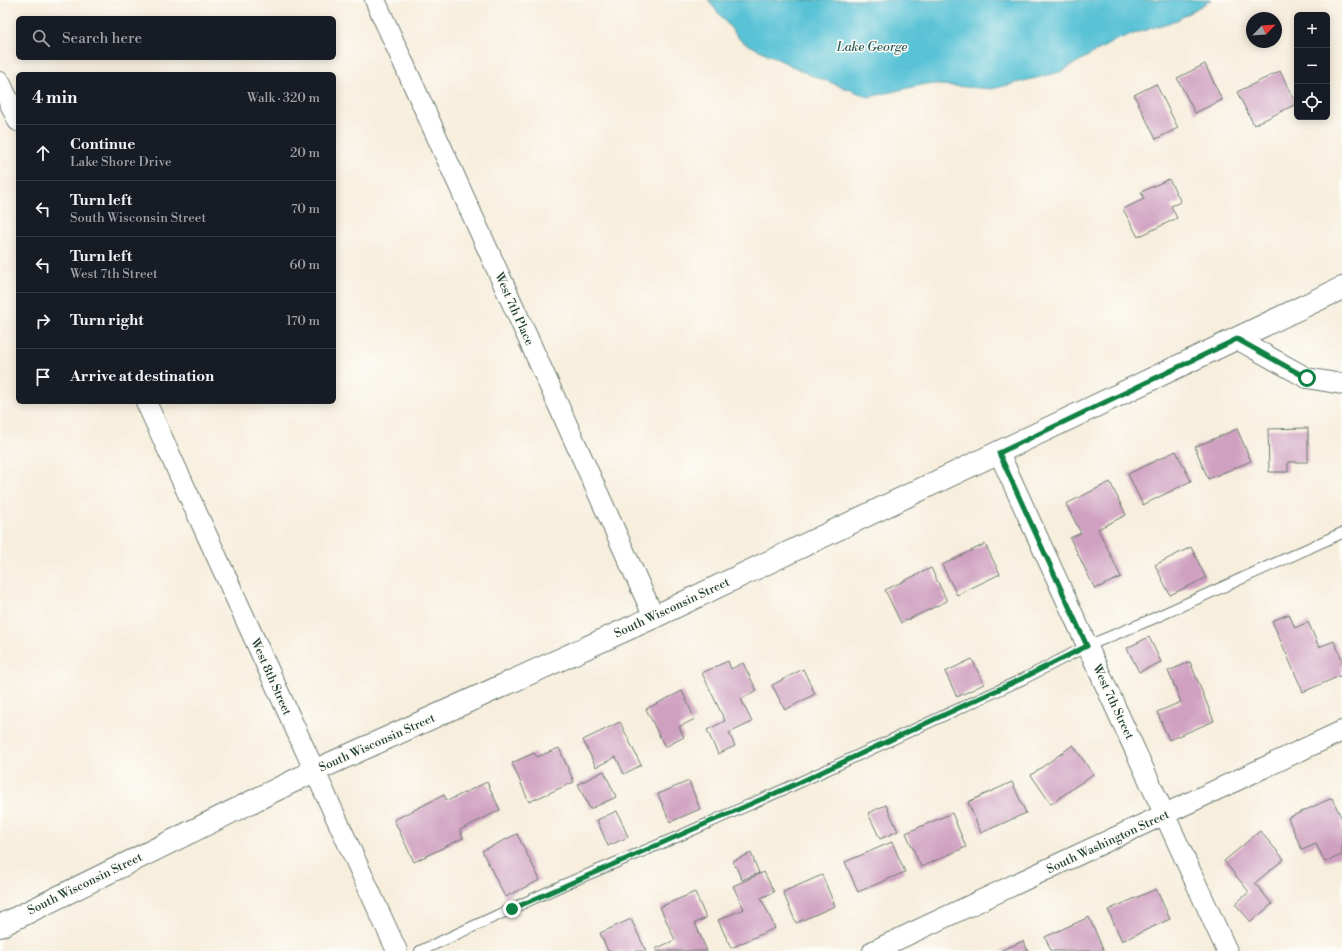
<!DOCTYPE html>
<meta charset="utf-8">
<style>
body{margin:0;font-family:"Libre Bodoni",serif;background:#20242c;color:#f1f3f6}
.controls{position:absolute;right:12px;top:12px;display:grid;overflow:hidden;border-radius:6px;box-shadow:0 2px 10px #0003}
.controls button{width:36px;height:36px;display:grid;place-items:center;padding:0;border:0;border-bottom:1px solid #363941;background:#171b24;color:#f1f3f6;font:20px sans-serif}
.compass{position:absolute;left:1246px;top:12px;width:36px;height:36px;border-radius:50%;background:#171b24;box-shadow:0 2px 10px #0003;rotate:65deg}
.stop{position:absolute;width:12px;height:12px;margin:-9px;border:3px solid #0b8043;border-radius:50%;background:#fff}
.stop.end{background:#0b8043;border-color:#fff;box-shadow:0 1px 4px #0008}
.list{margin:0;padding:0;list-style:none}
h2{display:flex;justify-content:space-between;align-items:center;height:52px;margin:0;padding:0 16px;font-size:17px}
h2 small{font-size:13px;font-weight:400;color:#9ea1a6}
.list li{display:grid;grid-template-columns:26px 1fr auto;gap:12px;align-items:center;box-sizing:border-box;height:56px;padding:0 16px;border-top:1px solid #363941}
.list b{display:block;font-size:15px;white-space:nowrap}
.list p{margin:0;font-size:13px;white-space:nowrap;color:#9ea1a6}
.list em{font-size:13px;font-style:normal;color:#9ea1a6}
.icon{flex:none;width:22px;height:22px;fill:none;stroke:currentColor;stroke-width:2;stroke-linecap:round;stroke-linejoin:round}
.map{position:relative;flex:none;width:1342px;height:951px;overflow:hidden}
.search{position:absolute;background:#171b24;box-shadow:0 2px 10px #0003;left:16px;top:16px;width:320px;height:44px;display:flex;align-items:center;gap:10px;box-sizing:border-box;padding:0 14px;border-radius:6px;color:#9ea1a6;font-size:15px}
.panel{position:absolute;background:#171b24;box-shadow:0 2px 10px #0003;left:16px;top:72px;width:320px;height:332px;border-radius:6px}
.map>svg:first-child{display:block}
</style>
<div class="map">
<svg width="1342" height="951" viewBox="0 0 1342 951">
<rect width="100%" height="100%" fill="#fdfcf7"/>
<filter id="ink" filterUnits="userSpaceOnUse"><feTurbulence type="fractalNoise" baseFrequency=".025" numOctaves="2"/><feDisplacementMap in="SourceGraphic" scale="8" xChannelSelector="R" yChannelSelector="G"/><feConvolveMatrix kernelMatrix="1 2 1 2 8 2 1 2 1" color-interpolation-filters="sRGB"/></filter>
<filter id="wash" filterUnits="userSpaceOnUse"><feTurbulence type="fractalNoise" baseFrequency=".012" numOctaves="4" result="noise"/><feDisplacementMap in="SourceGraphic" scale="16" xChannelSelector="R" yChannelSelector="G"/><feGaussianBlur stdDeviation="0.9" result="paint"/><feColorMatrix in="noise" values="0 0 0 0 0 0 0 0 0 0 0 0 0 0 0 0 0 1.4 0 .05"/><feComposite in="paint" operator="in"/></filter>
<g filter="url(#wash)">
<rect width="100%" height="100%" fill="#f7eedd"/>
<path fill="#5ac2d6" stroke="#3c8085" d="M708 0H1211L1177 20 1118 39 1060 72 992 89 926 84 869 97 808 74 741 41Z"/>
<g id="blocks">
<path fill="#cfa0c0" d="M1205 64 1222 100 1195 113 1177 78Z
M1280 71 1296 104 1254 125 1237 92Z
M1156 84 1178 128 1156 139 1134 95Z
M1169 179 1181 202 1171 206 1177 218 1138 237 1123 209 1144 199 1141 192Z
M1308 428V462H1288V472H1269L1268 429Z
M1237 429 1251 461 1208 479 1195 447Z
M1176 451 1191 481 1143 505 1128 474Z
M1110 482 1126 515 1098 529 1121 577 1095 589 1070 538 1081 533 1066 504Z
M985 544 1000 574 957 595 942 565Z
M1191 547 1206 578 1170 595 1155 565Z
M931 568 947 601 901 623 885 590Z
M1289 614 1295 628 1308 622 1319 647 1334 641 1342 659V675L1303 692 1272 621Z
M1149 637 1161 662 1139 672 1127 648Z
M972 659 984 684 957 697 945 672Z
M728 661 731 669 743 663 757 691 741 699 752 722 729 733 735 746 718 754 707 730 725 721 702 673Z
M1190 662 1214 721 1169 740 1157 712 1181 702 1168 671Z
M803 669 815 694 785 710 772 685Z
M682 691 695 719 679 727 684 737 665 747 646 709Z
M620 722 641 765 624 774 616 757 596 767 583 740Z
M1073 745 1093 774 1051 804 1031 775Z
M559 748 574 782 529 802 512 763 534 753 537 757Z
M604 771 616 797 590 809 578 784Z
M689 781 700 809 670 822 658 794Z
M487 782 500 810 460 830 463 838 414 862 394 820 444 795 447 801Z
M1012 782 1026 813 981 833 968 802Z
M1332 798 1342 819V855L1325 862 1316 844 1302 850 1288 818Z
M886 805 898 831 880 839 868 813Z
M617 811 628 837 608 846 597 820Z
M952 813 966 847 921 867 906 833Z
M1260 831 1284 859 1255 883 1272 904 1251 922 1235 904 1249 892 1224 861Z
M517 834 540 880 505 897 482 851Z
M892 842 905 872 858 892 845 862Z
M751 853 759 873 742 880 733 861Z
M764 872 774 892 761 898 775 928 731 948 718 920 744 909 733 886Z
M822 875 835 906 796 923 783 892Z
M1156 889 1170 919 1122 941 1108 910Z
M695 892 706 918 695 923 707 951H656L655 949 675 940 660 907Z
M1089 917 1104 951H1051L1045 937Z
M631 919 646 951H608L600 933Z
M1023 941 1028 951H1000Z"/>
</g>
</g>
<g filter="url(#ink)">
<use href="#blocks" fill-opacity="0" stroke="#6b7b6f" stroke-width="1"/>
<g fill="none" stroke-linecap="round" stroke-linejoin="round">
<g stroke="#6b7b6f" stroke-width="12">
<path id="lane" d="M420 951 563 885 677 837 796 784 1023 679 1087 646 1150 620 1342 533"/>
</g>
<g stroke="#6b7b6f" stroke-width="22">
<path id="street" d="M375 0 654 617
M0 82 18 121
M1237 339 1307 378 1342 384
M146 402 397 951
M999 453 1227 951
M873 951 1342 731"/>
</g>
<g stroke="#6b7b6f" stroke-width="24">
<path id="secondary" d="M0 926 314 771 654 617 1342 288"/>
</g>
<use href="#lane" stroke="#fff" stroke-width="10"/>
<use href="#street" stroke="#fff" stroke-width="20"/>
<use href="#secondary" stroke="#fff" stroke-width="22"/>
</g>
</g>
<g fill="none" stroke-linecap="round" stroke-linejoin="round" filter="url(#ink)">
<path stroke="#0b8043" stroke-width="5" d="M512 909 796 784 1023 678 1087 646 999 453 1237 339 1307 378"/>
</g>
<g text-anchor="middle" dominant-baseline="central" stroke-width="3" stroke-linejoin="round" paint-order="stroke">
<g font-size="12" fill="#1f3d34" stroke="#fdfcf7">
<text transform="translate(514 309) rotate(66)">West 7th Place</text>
<text transform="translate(672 608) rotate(-25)">South Wisconsin Street</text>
<text transform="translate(271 677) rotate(66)">West 8th Street</text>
<text transform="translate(1113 702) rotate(65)">West 7th Street</text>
<text transform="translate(377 743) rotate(-24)">South Wisconsin Street</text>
<text transform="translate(1108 842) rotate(-25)">South Washington Street</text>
<text transform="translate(85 884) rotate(-26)">South Wisconsin Street</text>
</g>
<g font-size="13" font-style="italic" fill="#2e5e5c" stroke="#fdfcf7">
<text x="872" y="47">Lake George</text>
</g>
</g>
</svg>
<div class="controls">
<button>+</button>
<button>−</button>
<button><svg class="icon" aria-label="locate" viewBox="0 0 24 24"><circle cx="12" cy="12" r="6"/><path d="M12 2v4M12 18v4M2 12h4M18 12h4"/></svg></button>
</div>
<svg class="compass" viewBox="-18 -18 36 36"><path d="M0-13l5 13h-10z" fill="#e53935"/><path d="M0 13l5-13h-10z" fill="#9ea1a6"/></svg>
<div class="stop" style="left:1307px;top:378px"></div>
<div class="stop end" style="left:512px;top:909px"></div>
<div class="search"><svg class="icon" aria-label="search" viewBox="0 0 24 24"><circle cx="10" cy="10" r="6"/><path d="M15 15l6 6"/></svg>Search here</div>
<section class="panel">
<h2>4 min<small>Walk · 320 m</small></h2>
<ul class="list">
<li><svg class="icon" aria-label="ahead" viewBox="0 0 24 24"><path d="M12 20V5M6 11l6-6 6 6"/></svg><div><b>Continue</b><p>Lake Shore Drive</p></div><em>20 m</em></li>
<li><svg class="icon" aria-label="left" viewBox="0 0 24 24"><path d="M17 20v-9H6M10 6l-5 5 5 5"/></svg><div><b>Turn left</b><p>South Wisconsin Street</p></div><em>70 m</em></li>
<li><svg class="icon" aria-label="left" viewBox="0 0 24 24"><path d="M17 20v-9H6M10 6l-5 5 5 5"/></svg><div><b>Turn left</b><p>West 7th Street</p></div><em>60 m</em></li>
<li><svg class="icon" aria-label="right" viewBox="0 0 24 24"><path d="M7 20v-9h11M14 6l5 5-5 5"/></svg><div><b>Turn right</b></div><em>170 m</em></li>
<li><svg class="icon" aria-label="arrive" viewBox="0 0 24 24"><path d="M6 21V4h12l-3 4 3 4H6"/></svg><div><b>Arrive at destination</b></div></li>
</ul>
</section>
</div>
